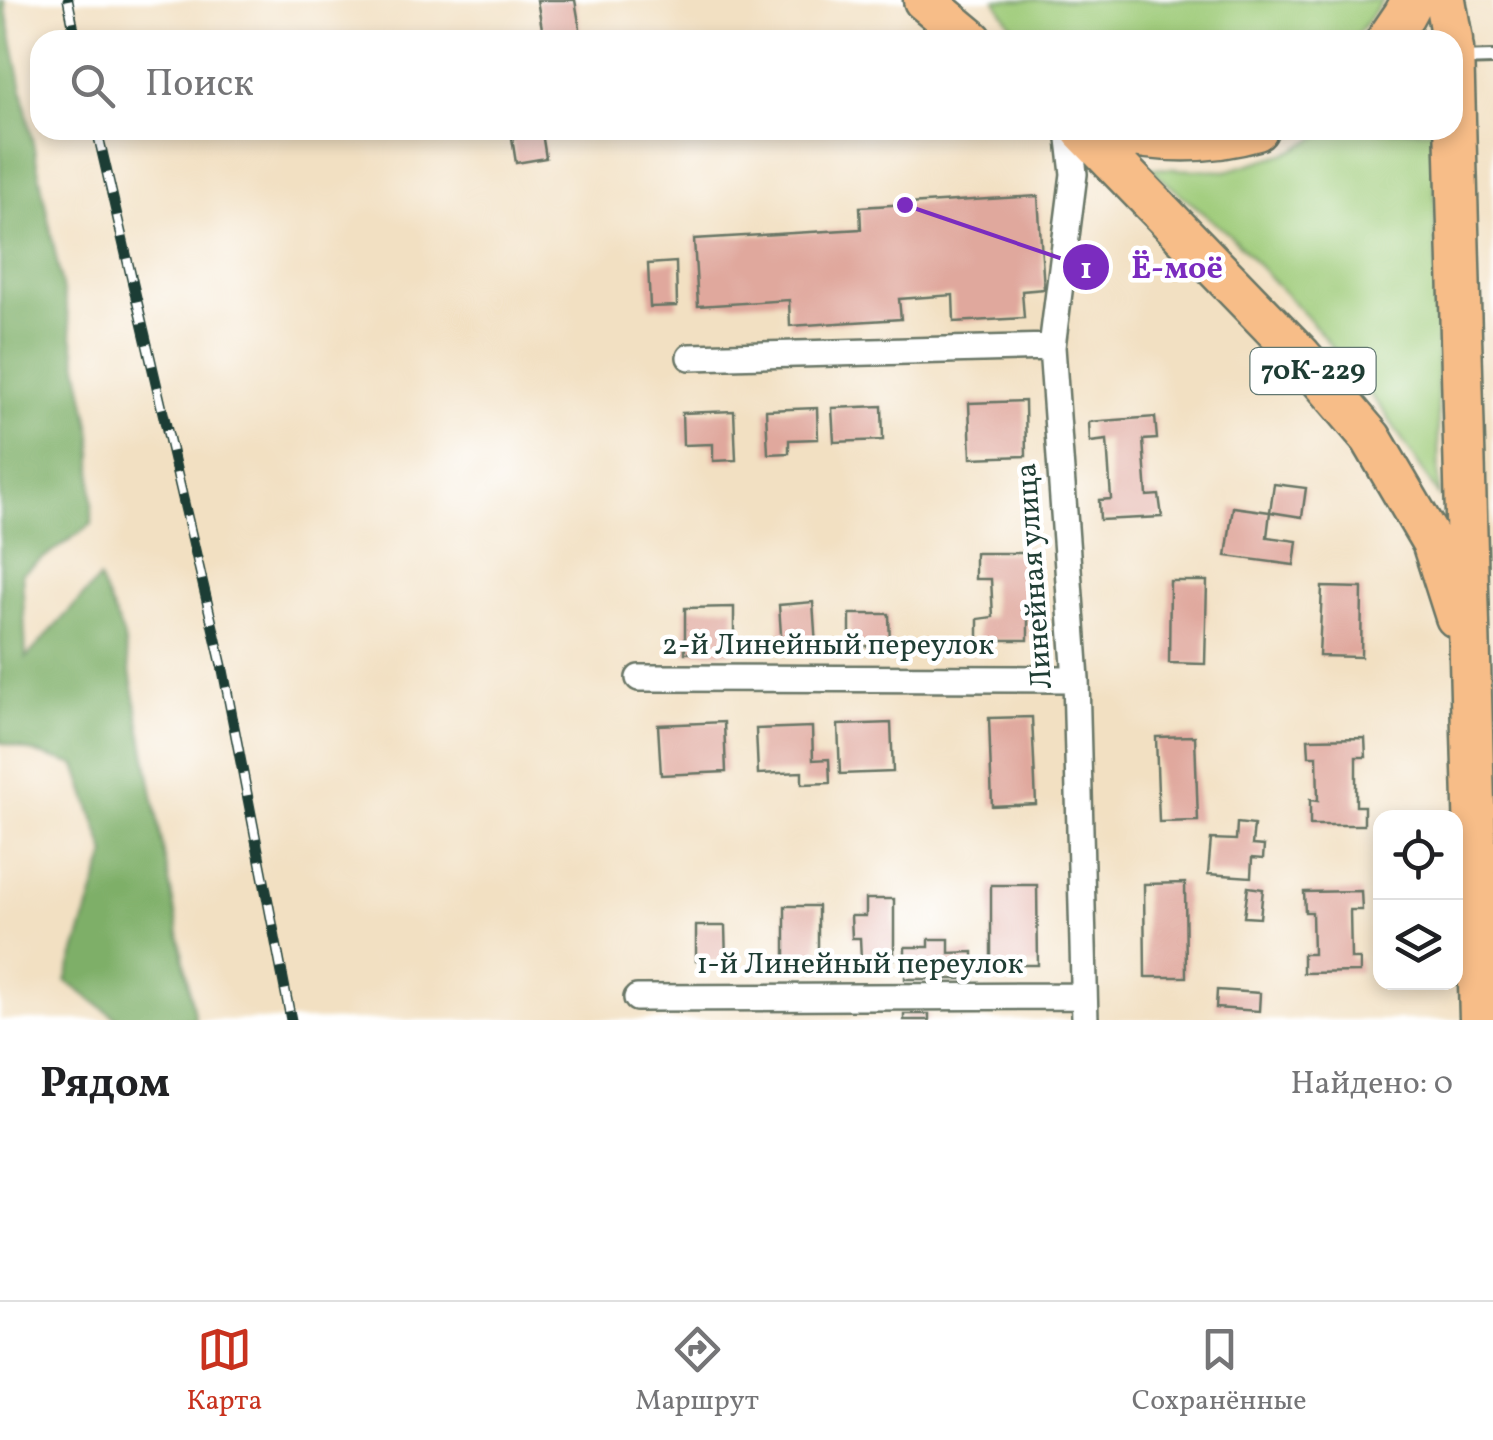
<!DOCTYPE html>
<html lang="ru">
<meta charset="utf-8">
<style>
body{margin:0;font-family:Vollkorn,serif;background:#f2f2f2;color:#202124}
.controls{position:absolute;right:30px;bottom:30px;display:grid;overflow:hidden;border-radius:20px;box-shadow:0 5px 15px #0003}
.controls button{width:90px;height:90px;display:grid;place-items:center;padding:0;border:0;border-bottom:2px solid #e0e0e0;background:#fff;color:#202124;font:50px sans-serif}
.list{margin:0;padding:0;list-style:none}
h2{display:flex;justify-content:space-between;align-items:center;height:130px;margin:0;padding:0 40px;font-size:42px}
h2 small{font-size:32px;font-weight:400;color:#757577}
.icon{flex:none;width:55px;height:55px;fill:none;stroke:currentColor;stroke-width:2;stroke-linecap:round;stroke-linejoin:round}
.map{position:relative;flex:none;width:1493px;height:1020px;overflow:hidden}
.search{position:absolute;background:#fff;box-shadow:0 5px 15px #0003;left:30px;right:30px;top:30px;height:110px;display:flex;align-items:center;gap:25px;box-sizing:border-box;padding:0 35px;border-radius:30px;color:#757577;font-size:38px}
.sheet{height:280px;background:#fff}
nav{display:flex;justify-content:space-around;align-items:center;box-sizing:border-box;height:140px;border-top:2px solid #e0e0e0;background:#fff;font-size:28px;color:#757577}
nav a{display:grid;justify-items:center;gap:5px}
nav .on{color:#c8321e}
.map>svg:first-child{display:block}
</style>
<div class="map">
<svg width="1493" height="1020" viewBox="0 0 1493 1020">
<rect width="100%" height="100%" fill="#fff"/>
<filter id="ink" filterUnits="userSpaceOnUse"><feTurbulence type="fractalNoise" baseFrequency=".01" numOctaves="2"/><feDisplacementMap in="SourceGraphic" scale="20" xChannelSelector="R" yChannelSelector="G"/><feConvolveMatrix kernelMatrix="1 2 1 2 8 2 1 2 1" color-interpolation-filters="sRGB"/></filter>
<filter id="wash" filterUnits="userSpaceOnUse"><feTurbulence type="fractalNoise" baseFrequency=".0048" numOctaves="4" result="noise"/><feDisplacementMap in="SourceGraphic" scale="40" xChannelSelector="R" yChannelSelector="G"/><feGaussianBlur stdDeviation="2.25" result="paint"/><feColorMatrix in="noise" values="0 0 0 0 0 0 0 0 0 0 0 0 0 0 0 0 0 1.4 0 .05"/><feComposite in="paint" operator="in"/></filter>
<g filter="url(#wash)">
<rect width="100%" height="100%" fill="#f2e0c2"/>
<path fill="#9ecb78" stroke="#5e8456" stroke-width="2.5" d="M995 0H1383L1353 40H1027L1010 23Z
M1331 130H1434L1439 496 1385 413 1309 319 1230 235 1149 168 1226 171 1290 152Z"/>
<path fill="#7eaf68" stroke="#4e764e" stroke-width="2.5" d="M0 0H4L92 435V524L22 573 26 658 99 579 123 634 195 1020H119L66 981 106 854 76 765 0 742Z"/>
<g id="blocks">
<path fill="#e0a89d" d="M537 0H575L582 40H544Z
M542 133 546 158 516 163 512 138Z
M1038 196 1044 289 1022 291 1024 318 954 322 953 295 899 299 901 319 790 326 789 300 698 306 694 239 861 229 860 207Z
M676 262 677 306 650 307 648 264Z
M1025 401 1026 456 971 458 969 403Z
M882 406 883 440 834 442 832 408Z
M817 408 818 439 789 440V453L768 454 766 410Z
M734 411 736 460 713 461V444L683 445 682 413Z
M1155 417 1157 439 1143 440 1147 496 1159 495 1162 517 1100 520 1099 500 1111 499 1107 440 1090 442 1089 422Z
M1274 484 1306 488 1302 517 1270 512 1267 537 1297 541 1294 565 1226 556 1233 507 1270 512Z
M975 553H1028V640H978V619L993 617 991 579H975Z
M1170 581H1207L1205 664 1169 663Z
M1322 587 1362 588 1361 657 1319 656Z
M813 602 816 646 782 649 779 605Z
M734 607V652L685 653V608Z
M850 614H889L890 646H850Z
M1032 717 1036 804 992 806 989 718Z
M724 722 726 772 661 775 658 725Z
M891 723 893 772 840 774 838 725Z
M812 727 813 760 829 759 830 783 802 784V772L758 774 756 729Z
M1195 736 1198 821 1159 822 1156 737Z
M1365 738 1366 757H1356V806H1364V825H1310V800L1318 801 1317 756H1309L1308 739Z
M1237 823 1254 825 1252 845 1264 846 1263 859 1252 858 1251 877 1208 874 1211 839 1236 840Z
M1185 883 1186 977H1145L1144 884Z
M991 885H1037L1038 965H991Z
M1248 887 1263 889 1260 918 1244 917Z
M1361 891 1362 910H1350L1351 959H1360V972L1303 973V954H1313L1312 912H1305L1304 892Z
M866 899H894V959H861L860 938H852L851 916H866Z
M785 906H818V962H785Z
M696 926H725L726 961H696Z
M929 939H949V953L973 952V979H905V947H929Z
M1217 990 1260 993 1259 1011 1216 1008Z
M904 1014H929V1020H904Z"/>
</g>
</g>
<g filter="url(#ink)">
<use href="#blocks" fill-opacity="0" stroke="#697666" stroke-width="2.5"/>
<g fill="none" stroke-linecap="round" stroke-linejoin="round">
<g stroke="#697666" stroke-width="18">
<path id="service" d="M1457 59 1493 58"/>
</g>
<g stroke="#697666" stroke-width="30">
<path id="minor" d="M1069 130 1074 174 1052 347 1076 679 1085 1020
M690 357 1052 347
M639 678 1076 679
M637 998 1083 996"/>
</g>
<g stroke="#697666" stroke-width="45">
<path id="primary" d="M924 0 972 40
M1445 0 1452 40
M1387 40 1404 15 1412 0
M1453 48 1480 1020
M1082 130 1301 356 1371 438 1432 542 1456 617
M1106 130C1157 143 1206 145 1257 130"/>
</g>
<use href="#service" stroke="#fff" stroke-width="12"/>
<use href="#minor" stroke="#fff" stroke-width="25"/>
<use href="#primary" stroke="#f7bd88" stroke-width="40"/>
<g stroke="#1f3d34" stroke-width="11">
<path id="rail" d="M68 0 76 40
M97 130 223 670 291 1020"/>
</g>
<use href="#rail" stroke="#fff" stroke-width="8" stroke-dasharray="22" stroke-linecap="butt"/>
</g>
</g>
<g text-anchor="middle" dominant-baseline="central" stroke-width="9" stroke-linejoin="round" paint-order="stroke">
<rect fill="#fff" stroke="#627771" stroke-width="2.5" x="1250.5" y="348" width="125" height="46" rx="8"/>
<g font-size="28" font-weight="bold" fill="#1f3d34">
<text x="1313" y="371">70К-229</text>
</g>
<g font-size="30" fill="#1f3d34" stroke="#fff">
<text transform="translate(1035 576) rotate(-94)">Линейная улица</text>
<text x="828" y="646">2-й Линейный переулок</text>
<text x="860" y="965">1-й Линейный переулок</text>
</g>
</g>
<path fill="none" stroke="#7b2cbf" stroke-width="4" d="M905 205L1086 267"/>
<g fill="#7b2cbf" stroke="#fff" stroke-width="4">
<circle cx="905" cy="205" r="10"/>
<circle cx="1086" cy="267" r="25"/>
</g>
<g font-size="30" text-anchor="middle" font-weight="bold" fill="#fff">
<text x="1086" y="278">1</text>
</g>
<g font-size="32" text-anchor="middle" font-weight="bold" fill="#7b2cbf" stroke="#fff" stroke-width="9" stroke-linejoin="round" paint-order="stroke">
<text x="1177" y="278">Ё-моё</text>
</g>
</svg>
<div class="controls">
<button><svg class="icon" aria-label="locate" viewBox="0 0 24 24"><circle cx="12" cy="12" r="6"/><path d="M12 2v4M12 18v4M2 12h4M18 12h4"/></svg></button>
<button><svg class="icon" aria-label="layers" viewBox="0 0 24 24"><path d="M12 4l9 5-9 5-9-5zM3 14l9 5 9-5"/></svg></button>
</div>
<div class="search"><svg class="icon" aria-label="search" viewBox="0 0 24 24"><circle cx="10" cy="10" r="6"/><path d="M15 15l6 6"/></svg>Поиск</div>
</div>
<section class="sheet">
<h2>Рядом<small>Найдено: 0</small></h2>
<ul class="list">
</ul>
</section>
<nav>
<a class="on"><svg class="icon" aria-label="map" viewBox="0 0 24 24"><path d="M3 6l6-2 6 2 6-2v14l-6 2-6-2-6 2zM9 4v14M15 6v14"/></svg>Карта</a>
<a><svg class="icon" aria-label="directions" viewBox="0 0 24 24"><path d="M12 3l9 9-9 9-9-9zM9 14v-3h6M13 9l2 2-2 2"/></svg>Маршрут</a>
<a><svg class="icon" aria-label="saved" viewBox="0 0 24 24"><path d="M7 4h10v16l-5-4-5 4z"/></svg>Сохранённые</a>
</nav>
